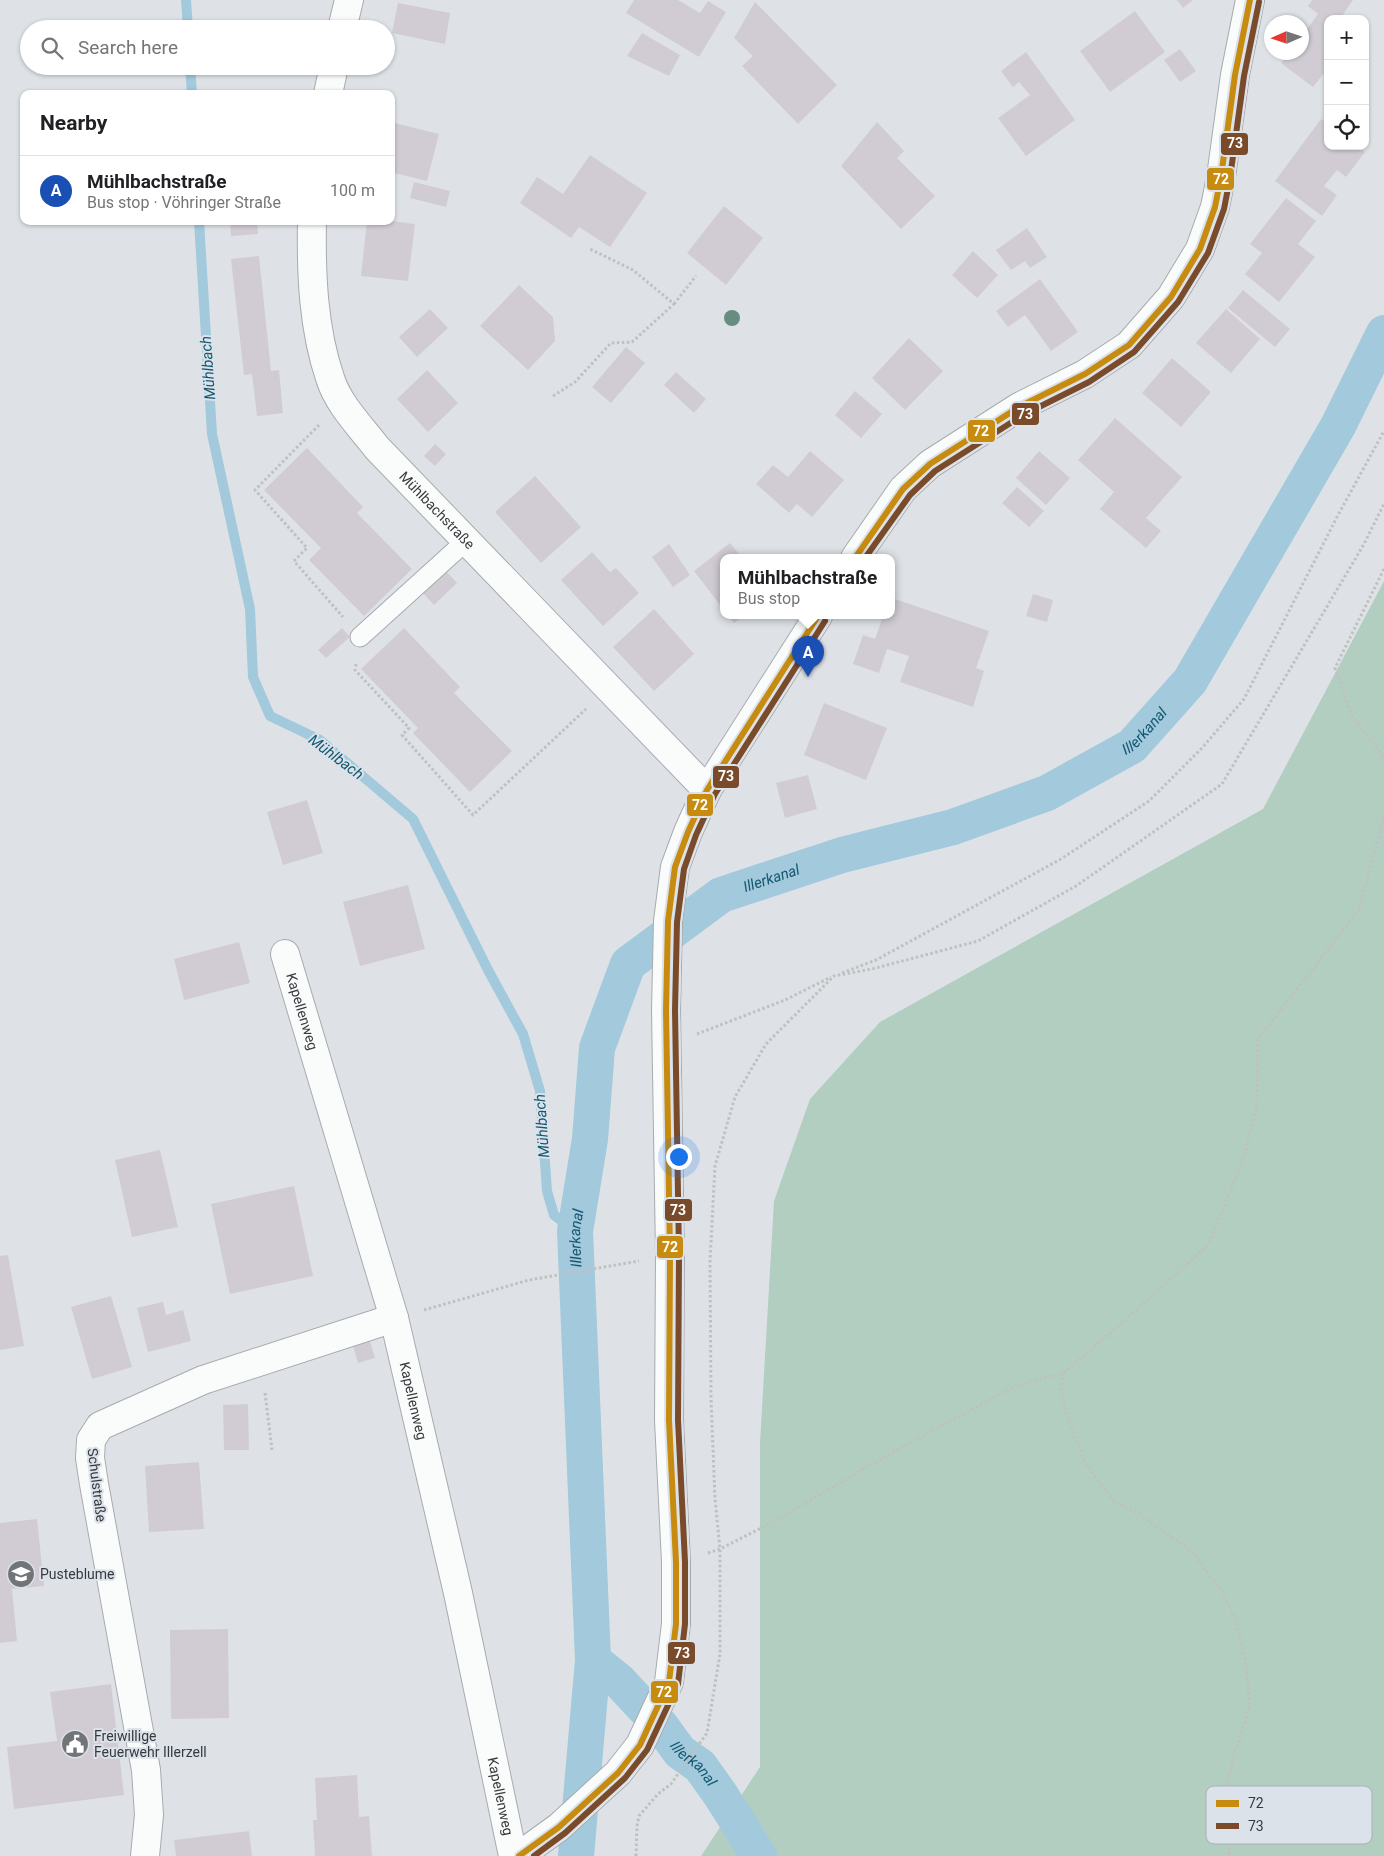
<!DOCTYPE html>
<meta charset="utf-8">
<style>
body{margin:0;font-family:Roboto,sans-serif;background:#f6f6f6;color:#202124}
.controls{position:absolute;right:15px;top:15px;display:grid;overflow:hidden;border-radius:10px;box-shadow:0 1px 4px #0004}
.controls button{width:45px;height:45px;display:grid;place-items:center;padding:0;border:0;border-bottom:1px solid #e0e0e0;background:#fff;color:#202124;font:25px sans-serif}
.compass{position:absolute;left:1264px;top:15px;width:45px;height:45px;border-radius:50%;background:#fff;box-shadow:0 1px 4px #0004;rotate:267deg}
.you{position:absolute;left:678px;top:1156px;width:18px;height:18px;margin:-12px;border:4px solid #fff;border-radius:50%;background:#1a73e8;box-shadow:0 0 0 8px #1a73e833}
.badge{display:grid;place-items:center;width:32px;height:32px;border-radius:50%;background:#717578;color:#fff;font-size:16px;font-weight:700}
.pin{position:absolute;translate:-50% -41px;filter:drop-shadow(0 1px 2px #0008)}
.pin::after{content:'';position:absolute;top:26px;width:18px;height:15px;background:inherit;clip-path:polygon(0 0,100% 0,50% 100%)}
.popup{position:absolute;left:720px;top:554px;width:175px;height:65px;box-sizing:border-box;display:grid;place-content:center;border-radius:10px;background:#fff;filter:drop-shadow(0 1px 4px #0005);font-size:16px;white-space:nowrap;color:#757577}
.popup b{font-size:19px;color:#202124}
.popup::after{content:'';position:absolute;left:50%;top:100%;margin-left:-10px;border:10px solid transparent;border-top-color:#fff}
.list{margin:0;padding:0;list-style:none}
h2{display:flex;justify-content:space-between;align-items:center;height:65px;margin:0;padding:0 20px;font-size:21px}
h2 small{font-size:16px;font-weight:400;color:#757577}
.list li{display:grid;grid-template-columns:32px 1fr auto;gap:15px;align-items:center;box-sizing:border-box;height:70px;padding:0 20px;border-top:1px solid #e0e0e0}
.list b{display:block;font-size:19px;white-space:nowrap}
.list p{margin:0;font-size:16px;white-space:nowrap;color:#757577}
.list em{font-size:16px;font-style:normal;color:#757577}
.icon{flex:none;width:28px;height:28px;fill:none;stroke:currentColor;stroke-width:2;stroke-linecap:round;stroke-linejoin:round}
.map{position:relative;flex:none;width:1384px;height:1856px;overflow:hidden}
.search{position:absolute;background:#fff;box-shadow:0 1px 4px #0004;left:20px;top:20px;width:375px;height:55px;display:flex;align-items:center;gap:12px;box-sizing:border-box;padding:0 18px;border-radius:28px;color:#757577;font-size:19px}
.panel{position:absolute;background:#fff;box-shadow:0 1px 4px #0004;left:20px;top:90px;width:375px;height:135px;border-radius:10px}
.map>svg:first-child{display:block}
</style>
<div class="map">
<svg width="1384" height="1856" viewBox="0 0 1384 1856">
<rect width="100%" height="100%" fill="#dee2e6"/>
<path fill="#b1cec1" d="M1384 581V1856H701L760 1767V1443L774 1201 810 1099 880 1022 1263 809Z"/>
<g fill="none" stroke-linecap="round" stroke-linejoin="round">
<path stroke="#a2c9dc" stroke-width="10" d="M186 0 188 29
M190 66 192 94
M199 221 212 434 250 609 253 677 270 716 320 740 413 819 488 970 523 1034 540 1091 547 1191 554 1215 575 1231"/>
<g stroke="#a2c9dc" stroke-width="36">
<path id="s1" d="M593 1660 619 1681 661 1726 680 1752 700 1766 720 1794 759 1856"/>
<path id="s2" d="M576 1856 593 1660 575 1231 590 1139 597 1048 628 964 721 895 842 855 953 827 1047 793 1132 746 1190 681 1338 426 1384 333"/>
</g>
</g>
<path fill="#d1ccd4" d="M634 0H678L700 13 708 1 726 12 699 57 626 13Z
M1177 0H1193L1183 8Z
M1312 0H1353L1340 19H1328V68L1313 87 1281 63 1289 52H1302V36L1318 14 1308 6Z
M755 2 837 85 798 124 742 66 753 56 734 38Z
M398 3 450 13 445 44 392 33Z
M1135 11 1165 52 1110 92 1080 51Z
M642 33 680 55 669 76 627 56Z
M1180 49 1196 71 1180 82 1164 60Z
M1026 52 1075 120 1026 156 998 118 1030 95 1019 82 1013 87 1001 71Z
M1321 119 1328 124V146H1357L1365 152 1346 177 1337 170 1324 186 1337 195 1322 216 1275 181Z
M391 122 439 134 427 181 391 172Z
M877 122 904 151 897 158 935 196 901 229 841 166Z
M590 155 647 193 610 247 579 227 571 238 520 203 537 177 563 194Z
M414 182 450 191 446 207 410 198Z
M1286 198 1316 221 1298 244 1315 257 1279 302 1245 274 1262 253 1250 244Z
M724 206 763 238 726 285 687 253Z
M230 221H257L258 234 231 236Z
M367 221H391L415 224 408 281 361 276Z
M1027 228 1047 257 1030 268 1025 261 1011 270 996 250Z
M973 251 998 275 977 298 952 275Z
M259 256 271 371 279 370 283 413 257 416 252 374 244 375 231 259Z
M1040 279 1078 332 1051 351 1025 315 1008 327 996 311Z
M519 285 553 317 555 341 528 370 480 326Z
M1243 290 1290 329 1275 347 1228 308Z
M430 309 448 328 417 357 399 337Z
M1226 309 1260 339 1231 373 1196 343Z
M909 338 943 371 905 410 872 378Z
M626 347 645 363 611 403 592 387Z
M1172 358 1211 392 1181 427 1142 393Z
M427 370 458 403 428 432 397 399Z
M676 372 706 399 694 413 664 385Z
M855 391 882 414 861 438 835 415Z
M1115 418 1182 477 1146 518 1161 531 1146 548 1100 509 1114 492 1078 460Z
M435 444 446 454 435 466 424 456Z
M307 448 363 507 357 513 412 569 364 616 309 560 321 548 264 490Z
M810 451 844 480 812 517 797 504 789 513 756 484 773 465 788 477Z
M1039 451 1070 478 1046 505 1016 478Z
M535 476 581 527 541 563 495 512Z
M1017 487 1044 511 1029 527 1002 503Z
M730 543 742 558H724V610L694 571Z
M669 544 690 575 673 587 652 557Z
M592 552 610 572 616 568 639 593 603 626 561 580Z
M446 571 457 583 434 605 423 593Z
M1033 594 1053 600 1047 622 1026 616Z
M892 598 989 631 976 668 984 671 973 707 900 682 909 656 887 649 879 673 853 664 863 635 875 639 883 616H892Z
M654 609 694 654 654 691 613 647Z
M728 616H744L734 623Z
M342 628 350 637 326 658 318 650Z
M404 628 460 687 454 693 512 751 470 792 413 733 418 728 361 669Z
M824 703 887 728 866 780 804 755Z
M808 775 817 809 785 818 776 783Z
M307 800 323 853 283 865 267 812Z
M408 885 425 949 360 966 343 902Z
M239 942 250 983 184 1000 174 959Z
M160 1150 178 1227 132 1237 115 1160Z
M294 1186 313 1276 230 1294 211 1204Z
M8 1255 24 1346 0 1350V1256Z
M111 1296 132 1367 92 1379 71 1307Z
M163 1302 166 1315 183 1310 191 1341 148 1352 137 1308Z
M367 1332 375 1358 358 1363 350 1336Z
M248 1404 249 1450H224L223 1405Z
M199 1462 204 1529 149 1532 145 1466Z
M37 1519 44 1586 12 1589 17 1641 0 1643V1523Z
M228 1629 229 1718 171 1719 170 1630Z
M111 1684 124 1795 14 1809 7 1747 57 1741 50 1692Z
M357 1775 359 1817 369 1816 372 1856H315L313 1820H317L315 1778Z
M249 1831 252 1856H176L174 1840Z"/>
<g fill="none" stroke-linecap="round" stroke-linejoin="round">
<g stroke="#a8abae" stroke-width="21">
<path id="lane" d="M360 637 466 541"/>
</g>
<g stroke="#a8abae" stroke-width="30">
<g id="street">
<path d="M342 29 349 0"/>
<path d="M328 94 334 66"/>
<path id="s3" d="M312 221C311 273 313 328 330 378 338 404 360 426 377 448L707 790"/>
<path d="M855 558 903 489 930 464 1019 407 1085 374 1129 345 1171 297 1200 249 1215 207 1221 177 1235 75 1250 0"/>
<path id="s4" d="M285 954 394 1318 458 1593 513 1856"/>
<path d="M145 1856 149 1815 146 1770 94 1484 90 1458 91 1440 100 1426 203 1380 394 1318"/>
<path d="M519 1856 559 1827 618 1773 640 1745 669 1682 676 1624V1562L669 1420 670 1255 666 1010 668 921 675 867 688 832 707 790 818 616"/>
</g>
</g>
<path stroke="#bfc1c1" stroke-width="3" stroke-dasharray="2.5 2.5" stroke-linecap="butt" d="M674 304 696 276
M553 396 575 382 611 343 632 342 674 304 633 270 590 249
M319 425 255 490 307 548 294 561 343 617
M1384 569 1335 668 1352 716 1384 758
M356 664 355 670 409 728 402 735 473 815 586 709
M842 973 876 960 1061 859 1149 801 1202 748 1244 699 1337 517 1384 431
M697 1034 785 1000 831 977
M424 1310 529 1280 639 1261
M1063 1373 1061 1392 1069 1421 1085 1463 1114 1502 1139 1514 1190 1550 1221 1590 1235 1619 1245 1660 1250 1706 1235 1752 1223 1801 1230 1856
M265 1393 272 1450
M708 1553 720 1549 773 1522 891 1453 1015 1386 1063 1373 1122 1323 1208 1245 1242 1163 1257 1106 1258 1039 1358 911 1384 818
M636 1856 637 1826 639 1816 658 1794 671 1784 707 1733 720 1654V1549L715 1499 711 1399 710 1262 715 1166 735 1097 766 1044 834 976 872 969 978 941 1076 886 1222 784 1364 544 1384 504"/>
<use href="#lane" stroke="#fafbfb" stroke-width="19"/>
<use href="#street" stroke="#fafbfb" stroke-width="28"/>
<g stroke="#dbe2ea" stroke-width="10">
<path id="bus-1" d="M855 558 903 489 930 464 1019 407 1085 374 1129 345 1171 297 1200 249 1215 207 1221 177 1235 75 1250 0
M519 1856 559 1827 618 1773 640 1745 669 1682 676 1624V1562L669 1420 670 1255 666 1010 668 921 675 867 688 832 707 790 818 616"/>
</g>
<g stroke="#dbe2ea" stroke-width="10">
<path id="bus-2" d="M865 558 910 495 935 471 1023 415 1089 382 1134 352 1178 302 1208 253 1224 209 1230 178 1244 76 1259 2
M534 1856 565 1833 625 1778 647 1750 678 1684 685 1624V1562L678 1420 679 1255 675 1010 677 922 684 869 696 835 715 794 825 621"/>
</g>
<use href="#bus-1" stroke="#c78b0f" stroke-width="6"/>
<use href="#bus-2" stroke="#7a4b2a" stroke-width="6"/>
</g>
<circle fill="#678d80" cx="732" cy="318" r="8"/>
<defs>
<g id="school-disc" transform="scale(1.4375)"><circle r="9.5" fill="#717578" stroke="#dbe2ea"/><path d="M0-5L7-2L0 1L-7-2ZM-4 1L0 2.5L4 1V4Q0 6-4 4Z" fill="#fff"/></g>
<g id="civic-disc" transform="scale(1.4375)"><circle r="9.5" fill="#717578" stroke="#dbe2ea"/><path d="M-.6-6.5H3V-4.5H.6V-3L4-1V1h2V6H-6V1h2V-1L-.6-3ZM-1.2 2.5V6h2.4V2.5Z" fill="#fff"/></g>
</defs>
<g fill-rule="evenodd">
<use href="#school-disc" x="21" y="1574"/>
<use href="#civic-disc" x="75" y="1744"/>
</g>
<g text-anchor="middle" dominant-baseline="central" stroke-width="4" stroke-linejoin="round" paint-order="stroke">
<g font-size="14" fill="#373a3d" stroke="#dbe2ea">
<text stroke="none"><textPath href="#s3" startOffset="330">Mühlbachstraße</textPath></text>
<text stroke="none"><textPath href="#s4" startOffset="60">Kapellenweg</textPath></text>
<text stroke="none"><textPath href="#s4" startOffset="465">Kapellenweg</textPath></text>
<text transform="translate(97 1485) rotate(83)">Schulstraße</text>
<text stroke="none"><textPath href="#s4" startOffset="870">Kapellenweg</textPath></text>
</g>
<g font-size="14" fill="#373a3d" stroke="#dbe2ea" text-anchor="start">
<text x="40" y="1574">Pusteblume</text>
<text x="94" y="1736">Freiwillige<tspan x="94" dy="16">Feuerwehr Illerzell</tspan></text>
</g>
<g font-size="15" font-style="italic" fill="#145871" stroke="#dbe2ea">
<text transform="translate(208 368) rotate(-94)">Mühlbach</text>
<text stroke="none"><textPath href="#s2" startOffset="1474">Illerkanal</textPath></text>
<text transform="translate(336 757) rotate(37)">Mühlbach</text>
<text stroke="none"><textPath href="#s2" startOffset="1069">Illerkanal</textPath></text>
<text transform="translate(542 1126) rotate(-94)">Mühlbach</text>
<text stroke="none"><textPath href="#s2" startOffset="619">Illerkanal</textPath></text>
<text stroke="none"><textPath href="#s1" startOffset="145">Illerkanal</textPath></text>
</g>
</g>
<rect x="1206" y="1786" width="166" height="58" rx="8" fill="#dbe2ea" stroke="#aab0b6" stroke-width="1"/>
<rect x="1216" y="1800" width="23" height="7" fill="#c78b0f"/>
<rect x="1216" y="1823" width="23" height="6" fill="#7a4b2a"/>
<g font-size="14" fill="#373a3d">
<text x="1248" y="1808">72</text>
<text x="1248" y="1831">73</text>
</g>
<g stroke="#dbe2ea" stroke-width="2">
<rect x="1220" y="132" width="29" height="24" rx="5" fill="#7a4b2a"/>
<rect x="1206" y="167" width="29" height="24" rx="5" fill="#c78b0f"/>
<rect x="1011" y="402" width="29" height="24" rx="5" fill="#7a4b2a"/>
<rect x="967" y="419" width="29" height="24" rx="5" fill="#c78b0f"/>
<rect x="712" y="765" width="28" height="24" rx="5" fill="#7a4b2a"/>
<rect x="686" y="793" width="28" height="24" rx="5" fill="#c78b0f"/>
<rect x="664" y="1198" width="29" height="24" rx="5" fill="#7a4b2a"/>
<rect x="656" y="1235" width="28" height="24" rx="5" fill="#c78b0f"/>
<rect x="667" y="1641" width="29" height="24" rx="5" fill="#7a4b2a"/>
<rect x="650" y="1680" width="29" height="24" rx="5" fill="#c78b0f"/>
</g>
<g font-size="14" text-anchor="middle" font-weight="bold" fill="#fff">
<text x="1235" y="148">73</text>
<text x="1221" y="184">72</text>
<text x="1025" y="419">73</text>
<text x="981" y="436">72</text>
<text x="726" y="781">73</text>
<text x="700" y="810">72</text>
<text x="678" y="1215">73</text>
<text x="670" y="1252">72</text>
<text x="682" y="1658">73</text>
<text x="664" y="1697">72</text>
</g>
</svg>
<div class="controls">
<button>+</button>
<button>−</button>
<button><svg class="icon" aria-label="locate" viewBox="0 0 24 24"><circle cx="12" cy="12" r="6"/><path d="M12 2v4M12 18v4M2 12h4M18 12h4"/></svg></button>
</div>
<svg class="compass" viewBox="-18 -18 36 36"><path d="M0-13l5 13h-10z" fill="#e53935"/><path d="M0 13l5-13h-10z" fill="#757577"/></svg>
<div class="you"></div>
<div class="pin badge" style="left:808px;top:677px;background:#1a4fb4">A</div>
<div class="popup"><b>Mühlbachstraße</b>Bus stop</div>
<div class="search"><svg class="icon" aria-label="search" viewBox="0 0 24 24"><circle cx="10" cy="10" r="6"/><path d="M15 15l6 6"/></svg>Search here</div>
<section class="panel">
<h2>Nearby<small></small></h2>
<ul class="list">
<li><span class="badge" style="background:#1a4fb4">A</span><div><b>Mühlbachstraße</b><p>Bus stop · Vöhringer Straße</p></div><em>100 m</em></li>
</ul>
</section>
</div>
